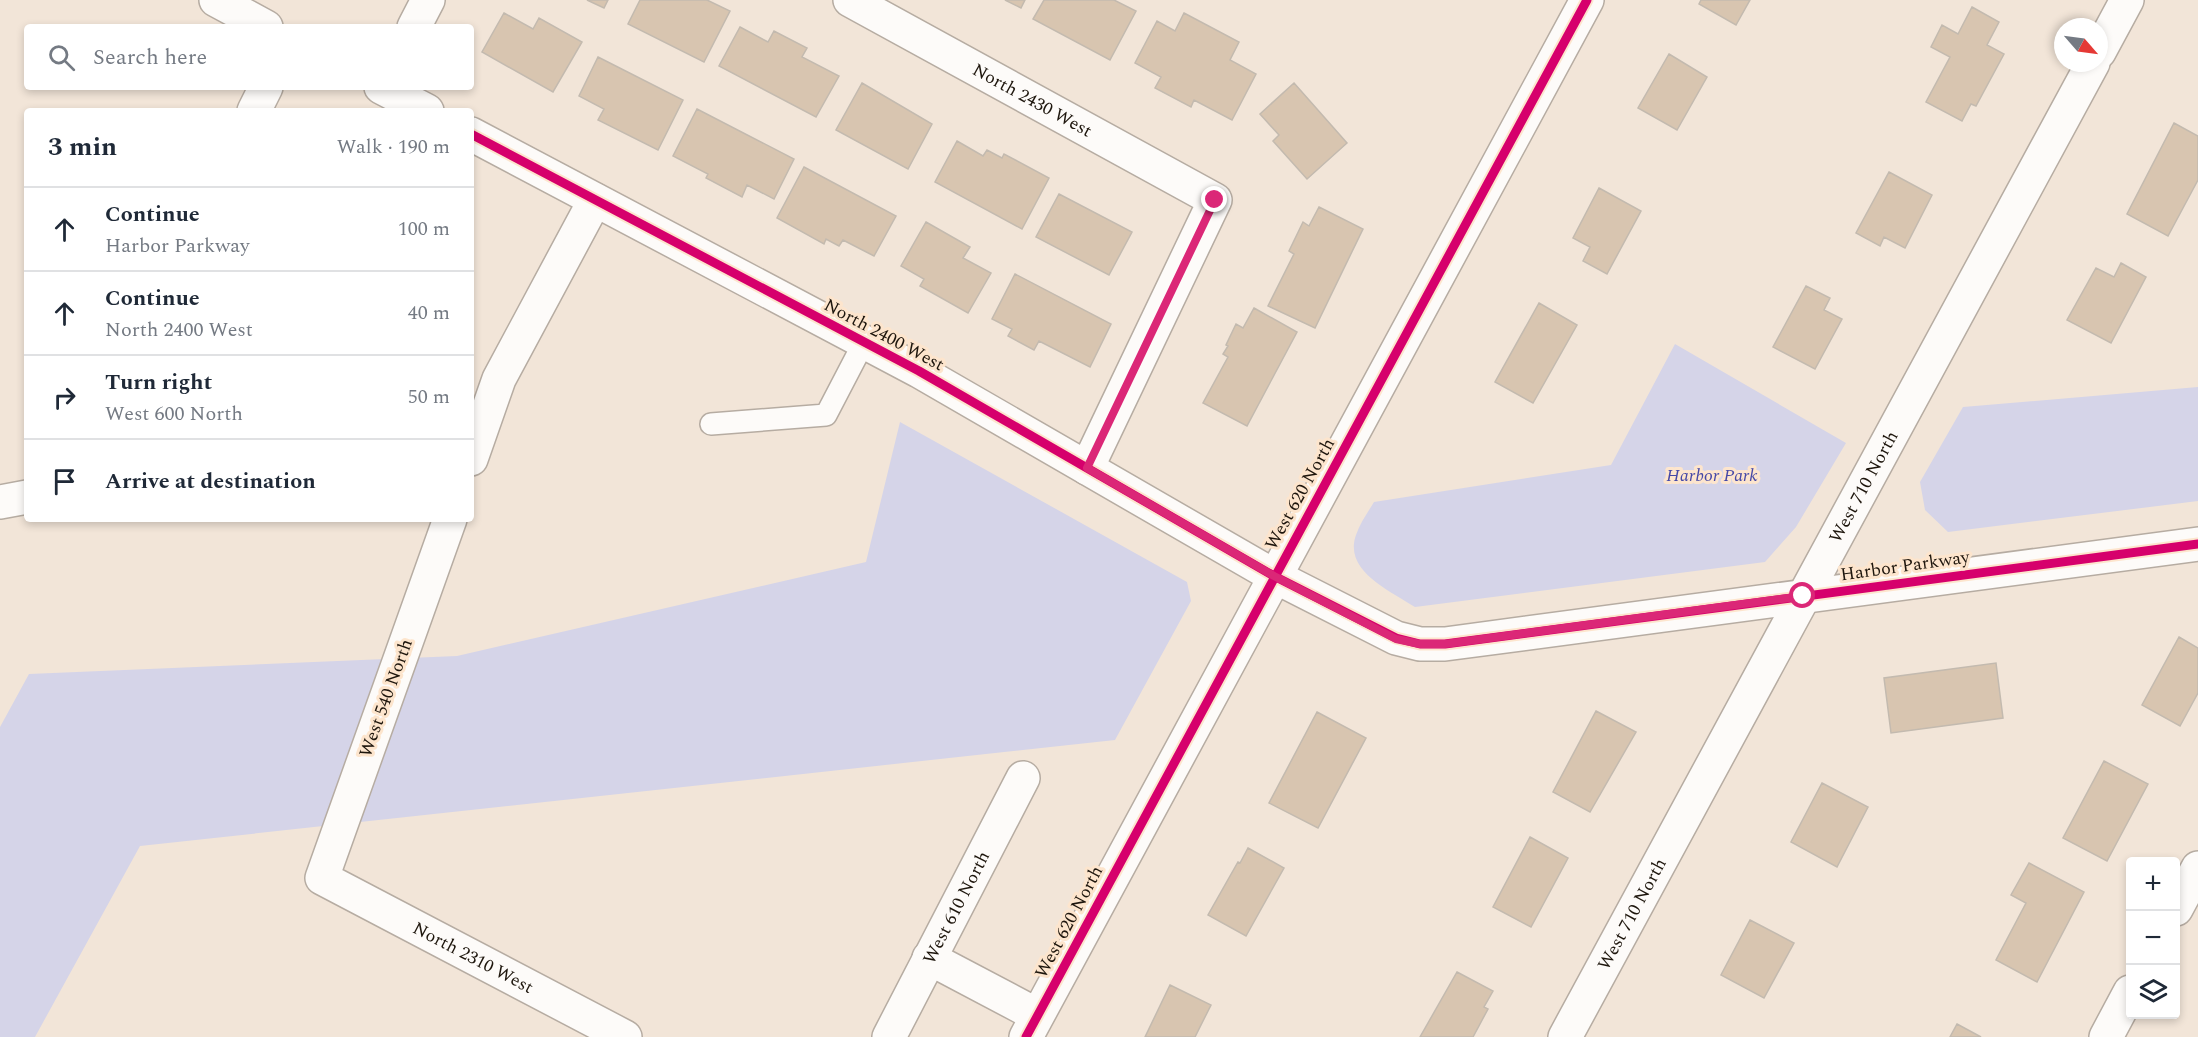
<!DOCTYPE html>
<meta charset="utf-8">
<style>
body{margin:0;font-family:Spectral,serif;background:#f2f2f3;color:#1f2937}
.controls{position:absolute;right:18px;bottom:18px;display:grid;overflow:hidden;border-radius:6px;box-shadow:0 3px 9px #0003}
.controls button{width:54px;height:54px;display:grid;place-items:center;padding:0;border:0;border-bottom:2px solid #e0e1e3;background:#fff;color:#1f2937;font:30px sans-serif}
.compass{position:absolute;left:2054px;top:18px;width:54px;height:54px;border-radius:50%;background:#fff;box-shadow:0 3px 9px #0003;rotate:118deg}
.stop{position:absolute;width:18px;height:18px;margin:-14px;border:4px solid #db2777;border-radius:50%;background:#fff}
.stop.end{background:#db2777;border-color:#fff;box-shadow:0 2px 6px #0008}
.list{margin:0;padding:0;list-style:none}
h2{display:flex;justify-content:space-between;align-items:center;height:78px;margin:0;padding:0 24px;font-size:26px}
h2 small{font-size:20px;font-weight:400;color:#747a83}
.list li{display:grid;grid-template-columns:39px 1fr auto;gap:18px;align-items:center;box-sizing:border-box;height:84px;padding:0 24px;border-top:2px solid #e0e1e3}
.list b{display:block;font-size:22px;white-space:nowrap}
.list p{margin:0;font-size:20px;white-space:nowrap;color:#747a83}
.list em{font-size:20px;font-style:normal;color:#747a83}
.icon{flex:none;width:33px;height:33px;fill:none;stroke:currentColor;stroke-width:2;stroke-linecap:round;stroke-linejoin:round}
.map{position:relative;flex:none;width:2198px;height:1037px;overflow:hidden}
.search{position:absolute;background:#fff;box-shadow:0 3px 9px #0003;left:24px;top:24px;width:450px;height:66px;display:flex;align-items:center;gap:15px;box-sizing:border-box;padding:0 21px;border-radius:6px;color:#747a83;font-size:22px}
.panel{position:absolute;background:#fff;box-shadow:0 3px 9px #0003;left:24px;top:108px;width:450px;height:414px;border-radius:6px}
.map>svg:first-child{display:block}
</style>
<div class="map">
<svg width="2198" height="1037" viewBox="0 0 2198 1037">
<rect width="100%" height="100%" fill="#f2e5d8"/>
<path fill="#d5d4e8" d="M1675 344 1846 443 1796 527 1765 562 1415 607C1391 591 1343 571 1356 535 1360 523 1368 512 1374 502L1611 465Z
M2198 387V501L1948 532 1925 510 1920 482 1963 407Z
M900 422 1187 582 1191 601 1115 740 140 846 35 1037H0V727L29 674 457 656 866 562Z"/>
<path fill="#d8c5b0" stroke="#c3baaf" stroke-width="1.5" d="M587 0H608L604 8Z
M640 0H707L730 11 704 62 628 24Z
M1005 0H1025L1021 8Z
M1044 0H1114L1136 11 1110 60 1033 19Z
M1701 0H1750L1736 25 1699 4Z
M1972 7 1999 22 1987 45 2004 54 1976 106 1971 104 1962 121 1926 102 1950 57 1931 47 1942 25 1958 34Z
M504 13 533 29 539 18 582 42 553 92 482 52Z
M1184 13 1239 42 1230 60 1256 74 1232 120 1194 100 1191 107 1155 88 1161 77 1135 63 1157 21 1175 31Z
M740 27 768 42 774 31 807 48 802 57 839 76 816 117 719 66Z
M1669 54 1707 77 1677 130 1638 108Z
M598 57 683 100 658 150 598 120 604 109 579 96Z
M862 83 932 124 908 169 836 130Z
M1294 83 1347 143 1307 179 1273 141 1279 135 1260 114Z
M697 109 794 159 774 199 747 185 742 197 706 178 708 174 673 156Z
M2174 123 2198 136V180L2168 236 2127 214Z
M957 141 983 156 987 150 1002 158 1004 154 1049 178 1022 229 935 182Z
M804 167 896 216 874 256 843 240 839 246 826 239 824 244 777 218Z
M1889 172 1932 195 1905 248 1884 237 1880 246 1856 233Z
M1599 188 1641 211 1607 274 1583 261 1590 247 1573 238Z
M1059 194 1132 232 1109 275 1036 237Z
M1319 207 1363 229 1315 328 1268 306 1294 254 1289 251 1303 222 1309 226Z
M926 222 970 247 963 258 991 273 968 313 920 286 924 279 901 266Z
M2121 263 2146 277 2111 343 2067 320 2096 268 2114 277Z
M1015 274 1111 324 1090 367 1039 341 1034 350 1008 336 1012 329 992 319Z
M1806 286 1830 298 1824 310 1842 319 1815 369 1773 347Z
M1539 303 1577 325 1533 403 1495 382Z
M1254 308 1297 332 1247 426 1203 403 1228 357 1223 354 1228 346 1226 345 1236 324 1243 328Z
M2179 637 2198 648V693L2180 726 2142 705Z
M1996 663 2003 718 1891 733 1884 678Z
M1596 711 1636 732 1590 812 1553 792Z
M1317 712 1366 738 1318 828 1269 803Z
M2104 761 2148 784 2107 861 2063 838Z
M1822 783 1868 807 1837 867 1791 842Z
M1530 837 1568 858 1531 927 1493 907Z
M1248 848 1284 868 1246 936 1208 915 1238 862 1240 863Z
M2029 863 2084 892 2037 982 1996 960 2026 903 2011 895Z
M1750 920 1794 943 1764 998 1721 975Z
M1457 972 1493 991 1484 1007 1488 1009 1473 1037H1420Z
M1170 985 1211 1005 1195 1037H1145Z
M1957 1024 1981 1037H1950Z"/>
<g fill="none" stroke-linecap="round" stroke-linejoin="round">
<g stroke="#b6aca2" stroke-width="24">
<path id="service" d="M711 424 826 415 864 342"/>
</g>
<g stroke="#b6aca2" stroke-width="36">
<g id="minor">
<path d="M216 0 266 27"/>
<path id="s1" d="M850 0 1215 200 1087 468"/>
<path d="M414 27 428 0"/>
<path d="M2099 52 2127 0"/>
<path d="M381 87 427 111"/>
<path d="M254 111 266 87"/>
<path d="M471 134 919 371 1274 576 1396 638 1420 644H1445L2198 544"/>
<path d="M471 459 499 379 595 200"/>
<path d="M0 502 27 497"/>
<path id="s2" d="M450 519 322 878 625 1037"/>
<path d="M2176 909 2198 868"/>
<path d="M929 958 1037 1015"/>
<path id="s3" d="M889 1037 1023 778"/>
<path id="s4" d="M1565 1037 2093 63"/>
<path d="M2106 1037 2130 992"/>
</g>
</g>
<g stroke="#b6aca2" stroke-width="36">
<path id="tertiary" d="M1026 1037 1587 0"/>
</g>
<use href="#service" stroke="#fdfbf9" stroke-width="21"/>
<use href="#minor" stroke="#fdfbf9" stroke-width="33"/>
<use href="#tertiary" stroke="#fdfbf9" stroke-width="33"/>
<g stroke="#fde5cd" stroke-width="13">
<path id="cycleway" d="M471 134 919 371 1274 576 1396 638 1420 644H1445L2198 544
M1026 1037 1587 0"/>
</g>
<use href="#cycleway" stroke="#d6006c" stroke-width="9"/>
</g>
<g fill="none" stroke-linecap="round" stroke-linejoin="round">
<path stroke="#db2777" stroke-width="8" d="M1215 200 1087 468 1274 576 1396 639 1420 644H1445L1803 596"/>
</g>
<g text-anchor="middle" dominant-baseline="central" stroke-width="6" stroke-linejoin="round" paint-order="stroke">
<g font-size="18" fill="#1e160d" stroke="#fde5cd">
<text stroke="none"><textPath href="#s1" startOffset="208">North 2430 West</textPath></text>
<text transform="translate(884 335) rotate(28)">North 2400 West</text>
<text stroke="none"><textPath href="#s4" startOffset="626">West 710 North</textPath></text>
<text transform="translate(1300 494) rotate(-61)">West 620 North</text>
<text transform="translate(1905 566) rotate(-8)">Harbor Parkway</text>
<text transform="translate(386 698) rotate(-70)">West 540 North</text>
<text stroke="none"><textPath href="#s3" startOffset="146">West 610 North</textPath></text>
<text stroke="none"><textPath href="#s4" startOffset="140">West 710 North</textPath></text>
<text transform="translate(1069 922) rotate(-62)">West 620 North</text>
<text stroke="none"><textPath href="#s2" startOffset="552">North 2310 West</textPath></text>
</g>
<g font-size="18" font-style="italic" fill="#4548a7" stroke="#fde5cd">
<text x="1712" y="475">Harbor Park</text>
</g>
</g>
</svg>
<div class="controls">
<button>+</button>
<button>−</button>
<button><svg class="icon" aria-label="layers" viewBox="0 0 24 24"><path d="M12 4l9 5-9 5-9-5zM3 14l9 5 9-5"/></svg></button>
</div>
<svg class="compass" viewBox="-18 -18 36 36"><path d="M0-13l5 13h-10z" fill="#e53935"/><path d="M0 13l5-13h-10z" fill="#747a83"/></svg>
<div class="stop" style="left:1803px;top:596px"></div>
<div class="stop end" style="left:1215px;top:200px"></div>
<div class="search"><svg class="icon" aria-label="search" viewBox="0 0 24 24"><circle cx="10" cy="10" r="6"/><path d="M15 15l6 6"/></svg>Search here</div>
<section class="panel">
<h2>3 min<small>Walk · 190 m</small></h2>
<ul class="list">
<li><svg class="icon" aria-label="ahead" viewBox="0 0 24 24"><path d="M12 20V5M6 11l6-6 6 6"/></svg><div><b>Continue</b><p>Harbor Parkway</p></div><em>100 m</em></li>
<li><svg class="icon" aria-label="ahead" viewBox="0 0 24 24"><path d="M12 20V5M6 11l6-6 6 6"/></svg><div><b>Continue</b><p>North 2400 West</p></div><em>40 m</em></li>
<li><svg class="icon" aria-label="right" viewBox="0 0 24 24"><path d="M7 20v-9h11M14 6l5 5-5 5"/></svg><div><b>Turn right</b><p>West 600 North</p></div><em>50 m</em></li>
<li><svg class="icon" aria-label="arrive" viewBox="0 0 24 24"><path d="M6 21V4h12l-3 4 3 4H6"/></svg><div><b>Arrive at destination</b></div></li>
</ul>
</section>
</div>
